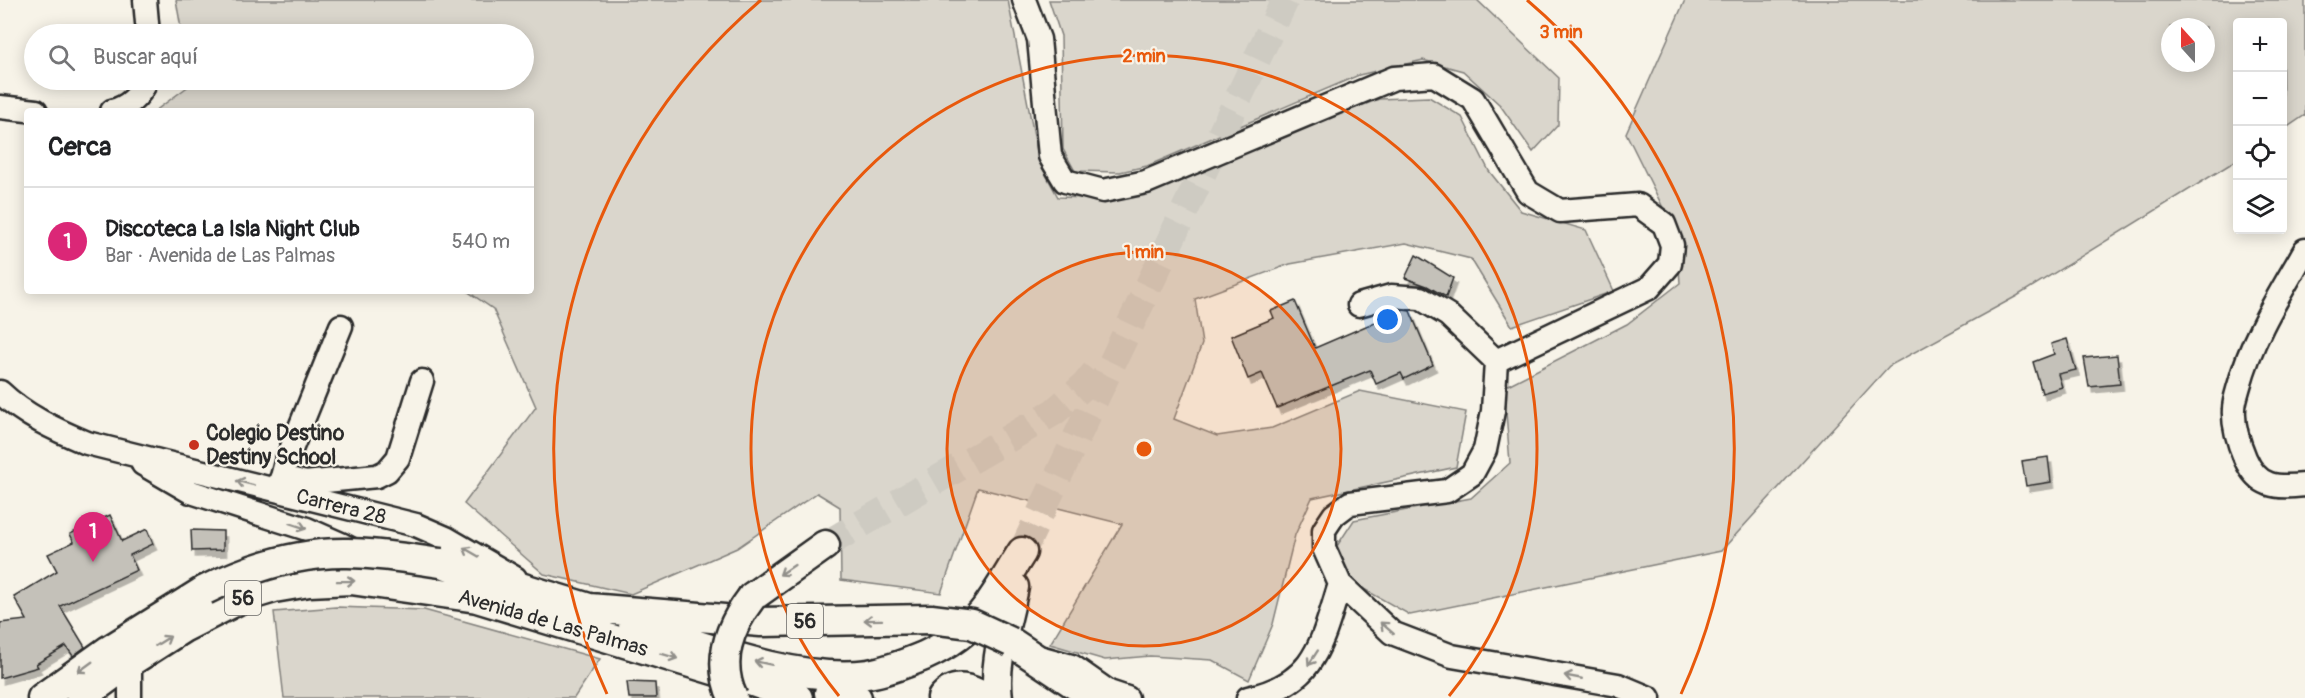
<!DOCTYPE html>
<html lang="es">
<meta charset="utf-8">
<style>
body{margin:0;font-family:Pangolin,sans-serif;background:#f6f6f6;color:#202124}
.controls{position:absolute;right:18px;top:18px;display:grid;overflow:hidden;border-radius:6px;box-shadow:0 3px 15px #0003}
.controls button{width:54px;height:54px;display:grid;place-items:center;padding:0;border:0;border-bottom:2px solid #e0e0e0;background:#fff;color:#202124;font:30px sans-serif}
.compass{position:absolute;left:2161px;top:18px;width:54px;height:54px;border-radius:50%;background:#fff;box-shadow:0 3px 15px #0003;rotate:339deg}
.you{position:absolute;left:1388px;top:320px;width:21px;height:21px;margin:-15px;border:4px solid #fff;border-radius:50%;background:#1a73e8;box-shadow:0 0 0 9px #1a73e833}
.badge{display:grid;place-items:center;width:39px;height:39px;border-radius:50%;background:#db2777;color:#fff;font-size:20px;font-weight:700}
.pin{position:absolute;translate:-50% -50px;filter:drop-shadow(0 2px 3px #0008)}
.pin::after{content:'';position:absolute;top:32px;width:21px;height:18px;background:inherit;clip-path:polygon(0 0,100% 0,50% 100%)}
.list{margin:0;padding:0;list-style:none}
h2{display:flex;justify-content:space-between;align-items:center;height:78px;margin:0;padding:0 24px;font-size:26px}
h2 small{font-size:20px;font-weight:400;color:#757577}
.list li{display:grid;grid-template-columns:39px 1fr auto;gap:18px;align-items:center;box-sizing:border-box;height:108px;padding:0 24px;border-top:2px solid #e0e0e0}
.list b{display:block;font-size:22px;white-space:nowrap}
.list p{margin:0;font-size:20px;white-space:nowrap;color:#757577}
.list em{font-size:20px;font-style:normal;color:#757577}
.icon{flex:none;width:33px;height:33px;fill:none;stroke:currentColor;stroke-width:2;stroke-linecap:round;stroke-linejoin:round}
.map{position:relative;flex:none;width:2305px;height:698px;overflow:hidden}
.search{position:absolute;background:#fff;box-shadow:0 3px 15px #0003;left:24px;top:24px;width:510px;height:66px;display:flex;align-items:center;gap:15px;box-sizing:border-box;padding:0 21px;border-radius:33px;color:#757577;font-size:22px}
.panel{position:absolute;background:#fff;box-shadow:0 3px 15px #0003;left:24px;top:108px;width:510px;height:186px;border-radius:6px}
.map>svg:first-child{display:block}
</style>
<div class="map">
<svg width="2305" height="698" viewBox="0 0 2305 698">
<defs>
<filter id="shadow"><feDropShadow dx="3.5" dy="6" stdDeviation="0" flood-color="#0004"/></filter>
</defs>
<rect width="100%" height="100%" fill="#f7f3e8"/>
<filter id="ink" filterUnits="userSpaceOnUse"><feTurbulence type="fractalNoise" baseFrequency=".0167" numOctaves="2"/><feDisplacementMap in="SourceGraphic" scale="12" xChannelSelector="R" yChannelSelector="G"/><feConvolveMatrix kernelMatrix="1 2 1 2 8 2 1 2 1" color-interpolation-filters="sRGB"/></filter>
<g filter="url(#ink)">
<path fill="#dad6cc" stroke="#82807c" stroke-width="1.5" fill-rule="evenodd" d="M176 0H1008L1039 162 1058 197 1121 199 1379 99 1429 97 1462 117 1489 171 1521 211 1586 230 1614 291 1512 326 1471 259 1406 243 1290 264 1195 299 1202 344 1174 419 1217 436 1272 428 1360 391 1466 412 1456 467 1312 498 1295 535 1273 624 1249 680 1212 660 1150 656 1105 660 1050 644 1122 524 978 488 941 593 841 580 840 507 817 493 737 548 631 594 544 574 464 504 536 407 493 309 467 291H531V111H155L190 85 189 80H524V34H182Z
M1049 0H1477L1559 78 1558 125 1533 152 1500 105 1463 71 1423 60 1359 75 1147 166 1120 172 1075 171 1063 149 1061 36Z
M1685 0H2305V115L2283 130 2282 22H2238L2237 160 2017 296 1889 366 1721 551 1410 615 1355 584 1335 549 1354 520 1471 498 1510 463 1504 387 1627 324 1680 283 1677 236 1626 133ZM2170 27H2206V63H2170Z
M336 607 424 610 600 659 574 698H284L274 612Z"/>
<path fill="#c4c1b9" stroke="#2b2b2b" stroke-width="1.5" filter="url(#shadow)" d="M1416 255 1453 278 1446 297 1427 286 1405 278Z
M1295 301 1315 348 1403 310 1410 311 1433 365 1404 379 1401 373 1376 384 1370 370 1277 408 1262 373 1248 379 1231 336 1274 318 1271 311Z
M2067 339 2076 370 2058 374 2062 387 2042 393 2033 362 2054 354 2051 344Z
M2117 355 2120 384 2089 387 2084 358Z
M2048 457 2051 482 2026 486 2022 461Z
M110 515 122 541 147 529 153 544 130 555 137 570 60 606 85 647 73 656 66 646 36 664 38 667 0 678V623L27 620 14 597 57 571 48 554 74 542 70 534Z
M191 530 223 531V550L192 551Z
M627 682 655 683 656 698H629Z"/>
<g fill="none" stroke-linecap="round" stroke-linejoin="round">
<path stroke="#cecbc2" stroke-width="28" stroke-dasharray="28 14" stroke-linecap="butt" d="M825 545 1054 412 1085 385 1101 365
M1022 552 1285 0"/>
<g stroke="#2b2b2b" stroke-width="27">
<path id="minor" d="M145 0 148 34
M1024 0 1039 39 1050 156 1065 181 1103 191 1146 182 1394 78 1434 75 1473 99 1528 192 1560 211 1638 205 1664 224 1672 245 1670 264 1649 288 1496 361 1493 411 1485 450 1472 474 1447 491 1350 503 1334 515 1324 530V548L1340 584 1392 633 1452 656 1618 685 1649 698
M0 107 36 111
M112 111C129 107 140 95 147 80
M2305 250C2280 294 2252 337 2239 386 2237 393 2234 402 2234 409 2233 424 2239 444 2245 458 2258 488 2276 488 2305 485
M1359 305 1391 296 1420 298 1448 315 1496 361
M0 392C25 416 56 430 87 443L416 525 446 538 515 578
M143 464 191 492 307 529 341 544 425 587
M282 477 286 462 341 326
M281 479 282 477 305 483 377 476 387 471 398 458 422 381
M1043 658 1072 666 1109 692 1127 698
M130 698V662
M1248 698C1317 683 1321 643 1340 584"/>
</g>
<g stroke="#2b2b2b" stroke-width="33">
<path id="major" d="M441 563 589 608 761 622 931 619
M752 597 825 545
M633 624C700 645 798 684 868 674 887 671 907 663 924 656 946 646 967 632 982 613 997 595 1009 572 1022 552
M1011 642 1095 698
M829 693 857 698
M42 698 109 650 205 590
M81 698 130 662 183 628 244 597 274 588 309 582 351 580 477 598 753 682 798 698
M942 698C955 682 971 689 986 698
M998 698C993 660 1007 624 1014 587"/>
</g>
<use href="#minor" stroke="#f7f3e8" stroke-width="22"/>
<use href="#major" stroke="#f7f3e8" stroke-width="28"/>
<g stroke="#2b2b2b" stroke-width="33" stroke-linecap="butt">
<path id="major-bridge" d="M205 590C249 568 298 552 348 553 379 553 410 559 441 563
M931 619 972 624 1011 642
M733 698C716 661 729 627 752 597"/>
</g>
<use href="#major-bridge" stroke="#f7f3e8" stroke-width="28"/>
</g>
<defs><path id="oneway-shaft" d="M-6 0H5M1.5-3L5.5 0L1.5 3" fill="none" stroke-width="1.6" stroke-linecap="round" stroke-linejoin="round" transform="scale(1.5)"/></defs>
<g stroke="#918f8a">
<use href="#oneway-shaft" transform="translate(245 483) rotate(-166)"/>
<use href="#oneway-shaft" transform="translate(298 526) rotate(18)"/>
<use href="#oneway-shaft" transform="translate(471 552) rotate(-150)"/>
<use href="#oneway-shaft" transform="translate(787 570) rotate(146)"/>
<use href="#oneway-shaft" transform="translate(346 581) rotate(-1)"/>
<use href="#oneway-shaft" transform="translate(873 620) rotate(179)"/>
<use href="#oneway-shaft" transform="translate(1387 628) rotate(-139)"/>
<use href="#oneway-shaft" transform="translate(163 641) rotate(-32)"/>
<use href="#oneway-shaft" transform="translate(669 656) rotate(17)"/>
<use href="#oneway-shaft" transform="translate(1313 658) rotate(123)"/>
<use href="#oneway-shaft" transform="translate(763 663) rotate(-168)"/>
<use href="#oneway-shaft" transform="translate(85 667) rotate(144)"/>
<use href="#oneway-shaft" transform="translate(1573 677) rotate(-169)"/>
</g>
</g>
<circle cx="1144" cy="449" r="197" fill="#e8590c" fill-opacity=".12"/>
<g fill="none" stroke="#e8590c" stroke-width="3">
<circle cx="1144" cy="449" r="197"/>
<path d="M839 696A393 393 0 1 1 1449 696"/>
<path d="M607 694A590 590 0 0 1 761 0M1527 0A590 590 0 0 1 1681 694"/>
</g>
<circle fill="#c8321e" stroke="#f7f3e8" stroke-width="2" cx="194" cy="445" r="6"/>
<g text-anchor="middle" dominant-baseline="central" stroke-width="4.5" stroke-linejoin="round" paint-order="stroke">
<g fill="#f7f3e8" stroke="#686764" stroke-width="1.5">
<rect x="225" y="581" width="36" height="34" rx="4.5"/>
<rect x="787" y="604" width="36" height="34" rx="4.5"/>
</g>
<g font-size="20" font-weight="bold" fill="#2b2b2b">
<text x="243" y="598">56</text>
<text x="805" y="621">56</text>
</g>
<g font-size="21" font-weight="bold" fill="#2b2b2b" stroke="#f7f3e8" text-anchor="start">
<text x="206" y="433">Colegio Destino<tspan x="206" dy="24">Destiny School</tspan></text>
</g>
<g font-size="21" fill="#2b2b2b" stroke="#f7f3e8">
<text transform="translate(341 507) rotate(14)">Carrera 28</text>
<text transform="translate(553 623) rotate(16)">Avenida de Las Palmas</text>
</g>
</g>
<circle cx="1144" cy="449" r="9" fill="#e8590c" stroke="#f7f3e8" stroke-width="3"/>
<g font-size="18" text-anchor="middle" font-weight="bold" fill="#e8590c" stroke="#f7f3e8" stroke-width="4.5" stroke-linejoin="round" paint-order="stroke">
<text x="1561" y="38">3 min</text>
<text x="1144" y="62">2 min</text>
<text x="1144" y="258">1 min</text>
</g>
</svg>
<div class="controls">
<button>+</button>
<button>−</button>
<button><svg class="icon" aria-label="locate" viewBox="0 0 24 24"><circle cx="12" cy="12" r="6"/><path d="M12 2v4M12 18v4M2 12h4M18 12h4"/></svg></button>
<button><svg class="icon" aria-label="layers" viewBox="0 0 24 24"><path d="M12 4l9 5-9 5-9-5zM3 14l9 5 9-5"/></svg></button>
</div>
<svg class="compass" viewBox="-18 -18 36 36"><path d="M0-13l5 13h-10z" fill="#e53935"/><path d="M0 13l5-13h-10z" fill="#757577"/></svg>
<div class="you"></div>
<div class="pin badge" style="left:93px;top:562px">1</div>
<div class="search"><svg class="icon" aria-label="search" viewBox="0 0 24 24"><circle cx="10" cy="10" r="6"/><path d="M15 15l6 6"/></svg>Buscar aquí</div>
<section class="panel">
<h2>Cerca<small></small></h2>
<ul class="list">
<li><span class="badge">1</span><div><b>Discoteca La Isla Night Club</b><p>Bar · Avenida de Las Palmas</p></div><em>540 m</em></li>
</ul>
</section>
</div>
